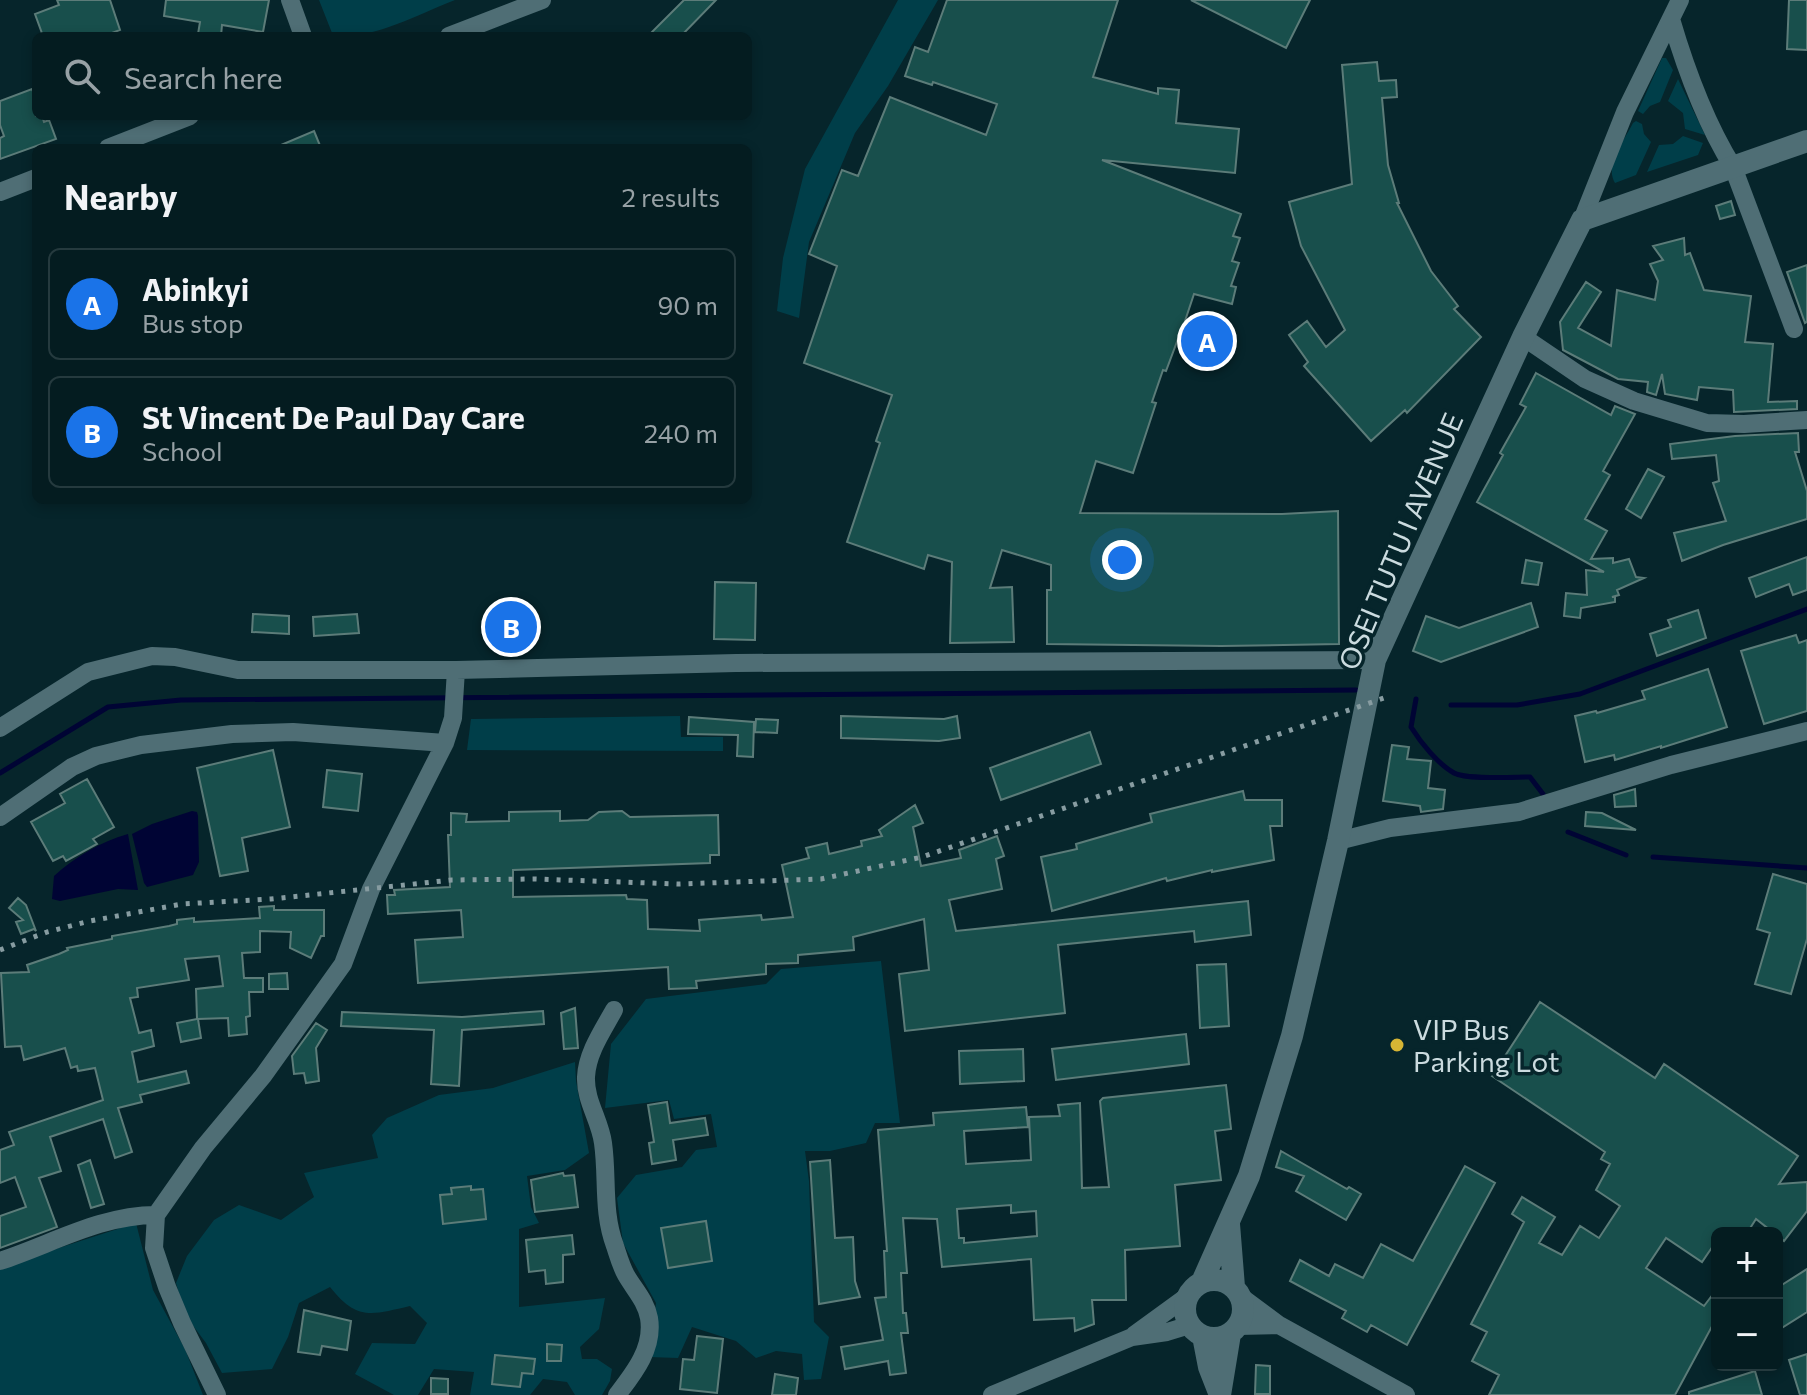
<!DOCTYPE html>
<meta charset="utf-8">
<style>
body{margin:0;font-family:Commissioner,sans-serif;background:#12292d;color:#f1f3f6}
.controls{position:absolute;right:24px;bottom:24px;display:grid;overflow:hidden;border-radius:12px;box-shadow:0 4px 12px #0003}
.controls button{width:72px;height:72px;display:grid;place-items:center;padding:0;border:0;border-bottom:2px solid #253a3e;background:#041c20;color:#f1f3f6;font:40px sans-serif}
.you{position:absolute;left:1122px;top:560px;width:28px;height:28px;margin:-20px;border:6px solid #fff;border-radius:50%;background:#1a73e8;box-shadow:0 0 0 12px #1a73e833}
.badge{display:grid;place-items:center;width:52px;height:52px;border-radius:50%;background:#1a73e8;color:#fff;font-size:26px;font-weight:700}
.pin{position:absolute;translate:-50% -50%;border:4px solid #fff;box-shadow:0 2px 8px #0006}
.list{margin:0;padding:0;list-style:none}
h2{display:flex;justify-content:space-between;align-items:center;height:104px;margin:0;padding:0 32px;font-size:34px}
h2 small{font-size:26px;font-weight:400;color:#97a1a5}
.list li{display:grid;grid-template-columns:52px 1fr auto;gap:24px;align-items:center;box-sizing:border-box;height:112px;margin:0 16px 16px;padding:0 16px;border:2px solid #253a3e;border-radius:12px}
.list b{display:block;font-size:30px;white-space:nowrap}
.list p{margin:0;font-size:26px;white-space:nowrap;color:#97a1a5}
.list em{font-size:26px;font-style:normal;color:#97a1a5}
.icon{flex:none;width:44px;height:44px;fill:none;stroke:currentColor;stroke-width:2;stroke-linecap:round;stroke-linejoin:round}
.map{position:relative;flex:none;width:1807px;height:1395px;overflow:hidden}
.search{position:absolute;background:#041c20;box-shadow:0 4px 12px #0003;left:32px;top:32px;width:720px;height:88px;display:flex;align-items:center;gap:20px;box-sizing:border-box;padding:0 28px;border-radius:12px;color:#97a1a5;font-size:30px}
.panel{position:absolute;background:#041c20;box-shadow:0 4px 12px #0003;left:32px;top:144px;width:720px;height:360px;border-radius:12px}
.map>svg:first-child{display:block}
</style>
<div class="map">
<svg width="1807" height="1395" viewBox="0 0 1807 1395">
<rect width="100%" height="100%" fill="#06252b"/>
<path fill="#003e49" d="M319 0H455C425 11 361 46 332 33Z
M898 0H938L888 86 855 133 809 242 799 318 777 311 783 258 805 169Z
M1662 58H1666L1673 70 1660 102 1650 106 1643 114 1638 111Z
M1678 79 1705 135 1685 129 1683 113 1668 101Z
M1636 121 1642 124 1644 134 1651 142 1636 175 1615 183C1604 165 1624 141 1633 123Z
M1683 136 1703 143 1698 155 1647 172 1659 145 1673 144Z
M680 716 681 737H723V751L467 750 471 719Z
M881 961 900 1123H875L866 1143 830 1151H805L809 1181 814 1322 829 1337 821 1379 804 1380 802 1354 776 1351 756 1358 736 1341 692 1327 678 1358 649 1357 656 1303 623 1243 617 1198 636 1175 682 1167 696 1150 717 1147 711 1114 674 1119 669 1100 605 1108 611 1044 646 999 766 984 781 969Z
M575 1062 576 1081 589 1153 565 1170 527 1176 531 1207 539 1223 519 1229V1307L605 1298 599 1329 580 1347 582 1359H597L612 1369 610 1381 602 1395H575L567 1382 543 1379 530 1395H470L474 1372 434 1369 418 1395H394L355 1374 372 1343 415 1344 427 1323 410 1306C371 1315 357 1321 330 1287L299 1303 288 1337 272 1369 222 1373 206 1343 185 1315 176 1283 187 1256 214 1220 239 1205 281 1220 314 1197 304 1173 378 1158 372 1135 387 1118 439 1095 493 1088Z
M136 1223 153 1290 185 1349 203 1395H0V1267Z"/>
<path fill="#000434" d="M192 811 197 812 198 816 199 862 193 875 147 887 144 883 132 834 152 824Z
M128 834 138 890 118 889 60 901 52 899 54 876C75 857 100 842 128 834Z"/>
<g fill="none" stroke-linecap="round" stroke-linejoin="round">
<path stroke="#000434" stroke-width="5" d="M1416 699 1411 727C1421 743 1438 764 1454 773 1467 780 1513 777 1530 777L1543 794
M1451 705H1517L1580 694 1807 609
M0 773 108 707 181 700 1356 690
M1568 832 1626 855
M1653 857 1807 868"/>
</g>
<path fill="#184f4c" stroke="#5c7c79" stroke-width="2" fill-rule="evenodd" d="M57 0H110L120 30 104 36H43L35 14 59 5Z
M166 0H269L263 32 222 25 221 36 198 34 200 22 164 16Z
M684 0H716L681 36H648Z
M947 0H1118L1093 77 1158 94V88L1179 90 1176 123 1239 129 1235 173 1102 160 1241 214 1233 236 1240 238 1232 261 1239 263 1231 286 1236 287 1232 304 1194 294 1185 321 1198 324 1193 343 1178 339 1166 371 1163 370 1152 402 1156 403 1133 473 1096 461 1080 513 1282 514 1338 511 1339 644 1221 646 1047 644V590H1051V565L1002 550 990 588 1012 587 1014 642 950 643 952 562 928 555 924 569 847 542 880 443 876 441 892 395 804 363 837 266 809 254 842 170 858 176 890 97 986 135 997 104 933 82 932 85 905 76 915 47 928 52Z
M1191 0H1310L1286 48Z
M1789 0H1807V50L1787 49Z
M1377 62 1379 81 1396 80 1397 97 1382 98 1388 165 1399 203H1397L1431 271 1458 306 1454 309 1481 337 1407 413 1405 410 1371 441 1304 366 1308 362 1289 335 1307 321 1326 347 1345 330 1301 246 1289 202 1352 184 1342 65Z
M32 89 36 100V116H42L44 122 49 120 56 139 0 159V138L4 136 0 125V101Z
M314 131 321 148H274Z
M1731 201 1735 215 1720 219 1716 206Z
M1684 238 1685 255 1690 253 1704 290 1751 296 1745 342 1773 344 1768 402 1797 401V409L1734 412 1733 390 1699 387 1697 400 1665 394 1662 374 1656 395 1647 392 1648 382 1618 379 1563 350 1560 322 1586 282 1601 292 1578 328 1611 346 1617 290 1655 300 1658 281 1650 264 1663 260 1653 246Z
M1807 265V322L1805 323 1787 272Z
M1536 373 1611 415 1615 406 1635 414 1603 471 1610 475 1585 519 1607 531 1591 559 1613 558V563L1629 559 1636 577 1644 578 1617 590 1619 595 1612 597H1615V602L1581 608 1580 618 1564 616 1566 593 1587 595 1586 570 1604 572 1477 502 1503 455 1500 453 1526 407 1520 404Z
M1798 433 1799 452H1795L1807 491V519L1723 545 1682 561 1674 533 1726 521 1713 483 1719 481 1716 455 1672 459 1670 444 1735 436Z
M1648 469 1664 477 1641 518 1626 509Z
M1807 557V590L1793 595 1789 584 1756 597 1749 578Z
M1526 560 1542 563 1538 585 1522 583Z
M715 582 756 583 755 640 714 639Z
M1531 603 1538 627 1441 662 1413 651 1426 616 1459 628Z
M1698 610 1706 638 1657 656 1650 634 1671 627 1668 620Z
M253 614 289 616V634L252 632Z
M357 614 359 633 314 636 313 617Z
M1796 635 1799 643 1807 640V711L1764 724 1741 651Z
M1708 669 1727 727 1661 748V746L1615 760 1614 755 1585 762 1575 716 1596 711 1597 713 1645 699 1642 691Z
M841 716 944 719 957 716 960 738 939 741 841 738Z
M689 717 754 722 753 757 737 756 738 735 688 734Z
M756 719 778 720 777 733 755 732Z
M1090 732 1101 764 1001 800 990 768Z
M1392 745 1409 747 1407 759 1431 761 1428 788 1445 790 1443 809 1421 812 1420 806 1383 801Z
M273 750 290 827 242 838 248 871 220 876 197 768Z
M327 770 362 774 358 811 323 807Z
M87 779 114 827 93 839 97 844 66 861 63 856 53 861 31 822 65 803 60 794Z
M1635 789 1636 806 1615 807 1614 795Z
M1243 791 1245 800H1282V826H1270L1274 860 1212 872V870L1167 881 1166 878 1052 911 1041 857 1077 849 1076 844 1152 822 1150 814Z
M915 805 923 823 913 827 921 866 961 858 959 850 997 836 1004 856 996 859 1002 889 949 900 956 931 1248 901 1251 935 1195 942 1194 931 1058 945 1065 1013 905 1031 899 974 929 970 924 919 853 937 854 950 798 955V963L766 964V974L696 981 697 988 669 989 668 967 418 983 415 940 463 937 461 910 388 914 387 895H395L394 890 450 887 448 835H451V813L467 814 466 822 509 821V812L560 811V821L588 820 599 812 622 811 630 817 718 815 719 855H710V863L513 870V897L626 895 627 899 647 900 648 929 700 931 699 920 761 915 762 920 793 917 782 865 809 858 806 848 827 843 829 854 862 846 861 841 882 836 879 830Z
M1586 812 1602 813 1636 830 1585 826Z
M1773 874 1807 884V939L1791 994 1755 984 1770 933 1757 929Z
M18 898 26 905 36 931 34 929 21 934 16 922 23 920 9 908Z
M274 906V910H324V936H321L311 958 290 948 291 932 260 931V952L242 953 244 978H263V992H249L250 1016 246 1017 247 1034 229 1036 228 1018 198 1019 201 1038 181 1042 177 1023 197 1019 196 989 223 986 219 956 185 959 189 980 137 988 138 997 130 998 139 1033 151 1030 154 1046 132 1052 138 1082 186 1071 189 1083 140 1095 142 1102 118 1108 132 1152 115 1158 103 1119 50 1137 61 1171 39 1178 57 1227 0 1248V1216L26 1207 15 1177 0 1183V1150L14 1145 9 1132 103 1100 95 1068 78 1071 77 1066 71 1068 65 1048 24 1060 21 1046 5 1047 1 973 29 972 27 965 59 954 68 950 67 948 112 939V936L169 926 177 924V920L194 918V922L260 918 259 907Z
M1226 964 1229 1026 1200 1028 1197 965Z
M287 973 288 989H269V974Z
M1540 1002 1655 1078 1664 1064 1798 1156 1779 1184 1807 1182V1211L1784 1241 1756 1219 1747 1233H1717V1240L1702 1262 1666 1238 1646 1268 1704 1306 1717 1289V1317L1675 1395H1489L1499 1375 1472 1361 1487 1332 1471 1324 1524 1222 1512 1214 1522 1197 1555 1217 1539 1243 1562 1255 1580 1226 1599 1238 1620 1206 1596 1190 1610 1164 1601 1159 1605 1152 1492 1076Z
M575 1008 578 1048 564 1049 561 1013Z
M543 1011 544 1024 462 1030 459 1086 431 1084 434 1030 341 1026 342 1012 462 1017Z
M316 1023 327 1030 316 1048 319 1081 306 1083 304 1073 294 1074 292 1056Z
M1186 1034 1189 1064 1056 1080 1052 1049Z
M1023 1049 1024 1081 960 1084 959 1051Z
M1226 1085 1231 1129 1215 1131 1221 1180 1175 1185 1180 1246 1125 1250 1126 1300H1092L1094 1324 1075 1331 1074 1318 1034 1320 1031 1259 942 1267 937 1219 903 1218 907 1273H901L903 1313H906L908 1333H901L906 1373 890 1375 888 1361 845 1369 841 1347 883 1340 875 1298 886 1297 884 1251H887L878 1130 934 1125 933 1113 1026 1107 1028 1127 964 1131 966 1164 1031 1160 1029 1117 1060 1116 1058 1105 1080 1103 1082 1188 1109 1187 1100 1101 1103 1098ZM1011 1205V1213L1036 1211 1037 1236 964 1243V1238H959L957 1209Z
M667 1102 670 1123 705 1118 708 1135 673 1140 676 1160 652 1164 649 1143 654 1142 648 1105Z
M1281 1151 1347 1189 1349 1187 1361 1194 1346 1220 1296 1191 1304 1176 1276 1167Z
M90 1160 104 1204 91 1208 78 1165Z
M830 1160 835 1238 853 1237 855 1281 860 1297 819 1304 810 1162Z
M1465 1166 1495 1183 1407 1345 1371 1325 1367 1332 1342 1318 1346 1311 1290 1281 1300 1260 1329 1276 1335 1264 1363 1278 1381 1244 1413 1261Z
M563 1173 564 1176 574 1175 578 1207 535 1212 531 1180Z
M471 1186V1190L483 1189 486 1219 443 1224 440 1195 452 1194 451 1188Z
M706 1221 712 1261 668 1268 661 1228Z
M572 1235 574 1254 563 1255V1282L546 1284 545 1270 529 1272 526 1240Z
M1807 1269V1312L1777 1331V1288Z
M304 1310 351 1321 347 1350 322 1346 320 1355 298 1352Z
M697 1336 723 1339 717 1393 680 1389 683 1359 694 1360Z
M547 1344 562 1345 561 1361H547Z
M1807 1354V1395H1800L1789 1360Z
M495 1355 535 1359 533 1374 522 1373 520 1387 492 1384Z
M1256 1365 1270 1366V1394H1255Z
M1755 1371 1762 1395H1689V1392Z
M775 1374 798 1378 796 1395H772Z
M431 1378 448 1379V1394H431Z"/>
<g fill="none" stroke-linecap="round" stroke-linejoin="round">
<path stroke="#4f6e75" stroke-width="18" d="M290 0 303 36
M1671 19C1686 70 1705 122 1733 167L1794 329
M449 36 542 0
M108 148 190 116
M0 192 36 178
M1582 220 1625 112 1680 0
M1523 337 1585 379 1634 401 1707 423 1744 424 1807 420
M0 728 88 672 152 656 175 657 238 670H456L736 663 1375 660
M0 817 72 767 96 756 141 745 232 734 293 732 445 743
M1338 841 1390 828 1519 812 1671 765 1807 731
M614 1010C603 1030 587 1053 586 1077 585 1101 600 1120 603 1143 608 1178 602 1211 615 1246 618 1255 621 1266 626 1275 634 1289 646 1301 649 1318 654 1348 634 1373 617 1395
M0 1261C52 1244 101 1215 156 1215
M1240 1296 1279 1325 1406 1395
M1238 1326 1279 1325
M1134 1335 1189 1295
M217 1395 182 1323 167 1287 154 1248 156 1215 203 1148 263 1076 343 964 371 889 445 743 453 718 456 670
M992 1395 1132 1337 1167 1332 1190 1325"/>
<path stroke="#4f6e75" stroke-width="22" d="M1229 1224 1234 1287
M1185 1309a29 29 0 1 1 58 0a29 29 0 1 1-58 0Z
M1202 1282 1249 1176 1292 1036 1338 841 1375 660 1523 337 1582 220 1807 141
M1203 1336 1209 1367 1218 1390
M1220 1395 1230 1334"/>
<path stroke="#879ca1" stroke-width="5" stroke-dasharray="4 8" stroke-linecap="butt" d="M0 950 47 932 90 921 182 904 271 899 452 880 534 879 678 884 821 879 922 857 1384 698"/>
</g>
<circle fill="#d6b534" stroke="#06252b" stroke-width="3" cx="1397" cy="1045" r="8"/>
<g text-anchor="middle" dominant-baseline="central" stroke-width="7" stroke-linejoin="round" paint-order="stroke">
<g font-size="28" fill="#cbdbdf" stroke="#06252b">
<text transform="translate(1400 541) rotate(-67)">OSEI TUTU I AVENUE</text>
</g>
<g font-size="28" fill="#cbdbdf" stroke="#06252b" text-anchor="start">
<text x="1413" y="1029">VIP Bus<tspan x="1413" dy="32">Parking Lot</tspan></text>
</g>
</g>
</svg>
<div class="controls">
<button>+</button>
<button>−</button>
</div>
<div class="you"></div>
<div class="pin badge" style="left:1207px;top:341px">A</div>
<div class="pin badge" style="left:511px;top:627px">B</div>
<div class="search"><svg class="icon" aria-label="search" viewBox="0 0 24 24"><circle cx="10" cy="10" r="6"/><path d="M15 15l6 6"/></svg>Search here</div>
<section class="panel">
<h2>Nearby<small>2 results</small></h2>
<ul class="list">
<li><span class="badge">A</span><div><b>Abinkyi</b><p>Bus stop</p></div><em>90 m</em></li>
<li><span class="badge">B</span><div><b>St Vincent De Paul Day Care</b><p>School</p></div><em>240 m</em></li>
</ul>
</section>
</div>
